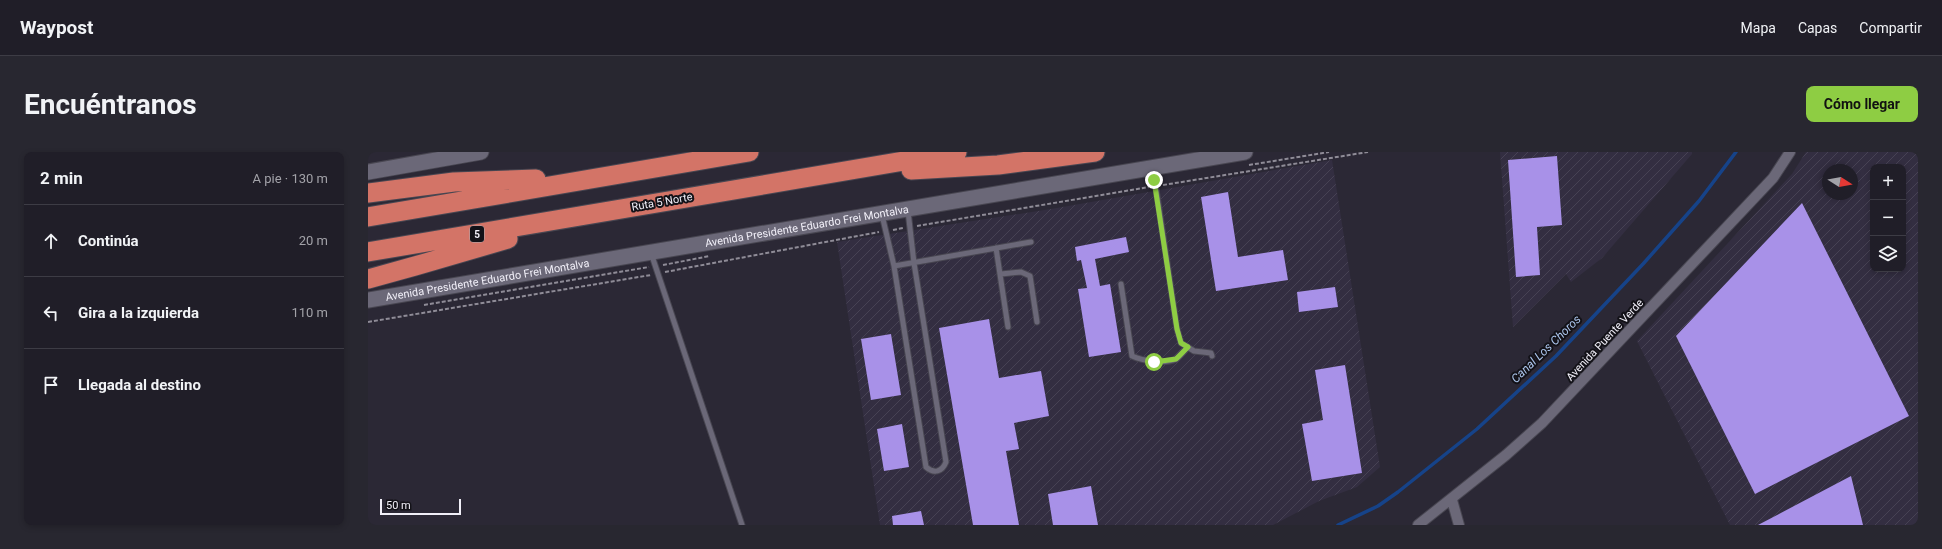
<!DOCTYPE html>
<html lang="es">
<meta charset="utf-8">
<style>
body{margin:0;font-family:Roboto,sans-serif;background:#282730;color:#f1f3f6}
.controls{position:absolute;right:12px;top:12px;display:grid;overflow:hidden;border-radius:8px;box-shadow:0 2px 6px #0003}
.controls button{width:36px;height:36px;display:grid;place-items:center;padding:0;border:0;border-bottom:1px solid #3d3c45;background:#201e28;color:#f1f3f6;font:20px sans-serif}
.compass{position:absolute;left:1454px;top:12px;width:36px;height:36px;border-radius:50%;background:#201e28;box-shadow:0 2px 6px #0003;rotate:101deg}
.scale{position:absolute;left:12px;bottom:10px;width:81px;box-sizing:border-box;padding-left:4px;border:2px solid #f1eff8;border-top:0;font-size:11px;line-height:14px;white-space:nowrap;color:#f1eff8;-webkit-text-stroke:3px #131218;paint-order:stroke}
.stop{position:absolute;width:12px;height:12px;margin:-9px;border:3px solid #8ecd43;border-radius:50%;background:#fff}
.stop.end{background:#8ecd43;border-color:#fff;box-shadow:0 1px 4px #0008}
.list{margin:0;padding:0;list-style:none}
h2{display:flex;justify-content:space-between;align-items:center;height:52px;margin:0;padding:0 16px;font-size:17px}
h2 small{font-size:13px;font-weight:400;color:#a2a2a8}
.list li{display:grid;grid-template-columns:26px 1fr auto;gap:12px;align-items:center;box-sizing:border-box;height:72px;padding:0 16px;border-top:1px solid #3d3c45}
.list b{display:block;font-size:15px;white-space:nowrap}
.list em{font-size:13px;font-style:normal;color:#a2a2a8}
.icon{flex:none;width:22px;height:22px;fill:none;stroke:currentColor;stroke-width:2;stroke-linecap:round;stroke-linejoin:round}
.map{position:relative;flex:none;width:1550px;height:373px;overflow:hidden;border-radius:8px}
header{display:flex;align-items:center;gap:24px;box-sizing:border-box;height:56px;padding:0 20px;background:#201e28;border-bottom:1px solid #3d3c45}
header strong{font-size:19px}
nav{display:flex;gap:22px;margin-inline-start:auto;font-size:14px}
.intro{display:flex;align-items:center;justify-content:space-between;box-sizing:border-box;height:96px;padding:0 24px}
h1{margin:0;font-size:28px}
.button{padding:10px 18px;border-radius:8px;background:#8ecd43;color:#111;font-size:14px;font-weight:700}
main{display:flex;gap:24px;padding:0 24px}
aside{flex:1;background:#201e28;border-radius:8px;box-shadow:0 2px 6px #0003}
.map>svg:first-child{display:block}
</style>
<header>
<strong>Waypost</strong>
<nav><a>Mapa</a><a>Capas</a><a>Compartir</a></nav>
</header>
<div class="intro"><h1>Encuéntranos</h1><a class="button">Cómo llegar</a></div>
<main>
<aside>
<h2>2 min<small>A pie · 130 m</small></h2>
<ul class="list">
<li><svg class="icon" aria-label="ahead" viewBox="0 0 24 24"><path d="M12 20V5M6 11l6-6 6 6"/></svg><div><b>Continúa</b></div><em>20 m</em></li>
<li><svg class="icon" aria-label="left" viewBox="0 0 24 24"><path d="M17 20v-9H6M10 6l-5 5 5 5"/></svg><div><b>Gira a la izquierda</b></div><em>110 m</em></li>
<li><svg class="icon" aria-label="arrive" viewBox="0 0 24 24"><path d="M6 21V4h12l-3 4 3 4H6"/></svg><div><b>Llegada al destino</b></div></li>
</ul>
</aside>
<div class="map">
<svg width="1550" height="373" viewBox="0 0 1550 373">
<defs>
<pattern id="industrial-furrows" width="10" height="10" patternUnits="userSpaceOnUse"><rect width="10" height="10" fill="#332e41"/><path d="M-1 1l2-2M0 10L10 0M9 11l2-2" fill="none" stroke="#474254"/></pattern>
</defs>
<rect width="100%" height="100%" fill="#2b2835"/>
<path fill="url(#industrial-furrows)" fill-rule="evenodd" d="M1132 0H1324V2L1234 106 1203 130 1198 122 1145 175Z
M1438 0H1550V373H1362L1269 189 1424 22ZM1505 15H1535V117H1505ZM1460 18H1484V42H1460Z
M964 8 1012 315 989 335 951 349 905 373H512L469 90 683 57Z"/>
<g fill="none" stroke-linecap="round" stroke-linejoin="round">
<path stroke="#164389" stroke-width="3.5" d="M970 373 1010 354 1030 340 1109 277 1188 204 1275 112 1331 49 1368 0"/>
</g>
<path fill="#a891e8" d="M1189 4 1194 73 1169 75 1172 123 1148 125 1140 8Z
M860 40 870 105 915 98 920 128 848 139 833 45Z
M1434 51 1541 264 1387 342 1308 184Z
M758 85 761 100 727 107 732 134 742 132 753 200 721 205 710 137 719 136 713 108 709 109 707 95Z
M967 135 970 155 931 160 929 140Z
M621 167 631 226 673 219 681 264 646 271 651 297 638 299 651 373H605L571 176Z
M523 182 533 243 503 248 493 187Z
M977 213 994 321 944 329 934 272 955 268 947 218Z
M534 272 541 315 516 319 509 277Z
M1483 324 1495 373H1390Z
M723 334 730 373H685L680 342Z
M553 359 556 373H525L524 364Z"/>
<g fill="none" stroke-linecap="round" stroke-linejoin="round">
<g stroke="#484651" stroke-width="7">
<path id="lane" d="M785 17 809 177 813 191 826 199 843 201 844 204
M514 63 526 114 558 315C566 322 574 320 578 310L546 111 540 59
M628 96 640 175
M283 101 374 373
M526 114 663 90
M633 122 653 120 662 124 669 170
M753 132 764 204C775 209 797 212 808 207 812 205 816 198 820 195"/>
</g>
<g stroke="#484651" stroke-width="12">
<path id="street" d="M1084 348 1091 373
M1050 373 1138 303 1174 271 1405 26 1422 0"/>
</g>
<g stroke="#484651" stroke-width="17">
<g id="secondary">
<path d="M0 20 113 0"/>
<path id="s1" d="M0 148 877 0"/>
</g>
</g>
<g stroke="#484651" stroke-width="21">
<path id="highway" d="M543 18 630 13 727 0
M0 41 86 30 168 27
M0 65 381 0
M0 100 589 0
M0 127 47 114 140 87"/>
</g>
<path stroke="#8f8c97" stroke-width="2" stroke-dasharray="4 2" stroke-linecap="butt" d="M881 13 961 0
M795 33 1000 0
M549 74 781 35
M525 78 535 76
M295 113 342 104
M297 120 511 80
M56 153 281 115
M0 170 283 123"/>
<use href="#lane" stroke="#6b6878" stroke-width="5"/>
<use href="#street" stroke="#6b6878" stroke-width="10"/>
<use href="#secondary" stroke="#6b6878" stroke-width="15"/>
<use href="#highway" stroke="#d37467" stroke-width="19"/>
</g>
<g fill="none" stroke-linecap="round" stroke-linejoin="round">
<path stroke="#8ecd43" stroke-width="5" d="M786 210 808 207 820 195 813 191 809 177 786 28"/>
</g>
<g text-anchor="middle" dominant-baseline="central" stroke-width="4" stroke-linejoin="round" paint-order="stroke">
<rect fill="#131218" stroke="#aeadb5" stroke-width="1" x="102" y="74" width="14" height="16" rx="3"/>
<g font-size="10" font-weight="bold" fill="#f1eff8">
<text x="109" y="82">5</text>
</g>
<g font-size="11" fill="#f1eff8" stroke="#131218">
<text transform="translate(294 50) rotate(-10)">Ruta 5 Norte</text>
<text stroke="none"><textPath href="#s1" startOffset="445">Avenida Presidente Eduardo Frei Montalva</textPath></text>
<text stroke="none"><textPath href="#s1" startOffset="121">Avenida Presidente Eduardo Frei Montalva</textPath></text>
<text transform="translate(1237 188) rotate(-47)">Avenida Puente Verde</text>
</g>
<g font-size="12" font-style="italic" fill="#acc6ed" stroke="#131218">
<text transform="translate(1178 197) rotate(-44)">Canal Los Choros</text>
</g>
</g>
</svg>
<div class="controls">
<button>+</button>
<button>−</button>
<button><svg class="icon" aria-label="layers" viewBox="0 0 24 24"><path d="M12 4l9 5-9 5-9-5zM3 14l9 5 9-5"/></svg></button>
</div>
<svg class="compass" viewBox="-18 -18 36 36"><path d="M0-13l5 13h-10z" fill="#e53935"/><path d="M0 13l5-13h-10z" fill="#a2a2a8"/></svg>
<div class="scale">50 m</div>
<div class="stop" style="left:786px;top:210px"></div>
<div class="stop end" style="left:786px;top:28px"></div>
</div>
</main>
